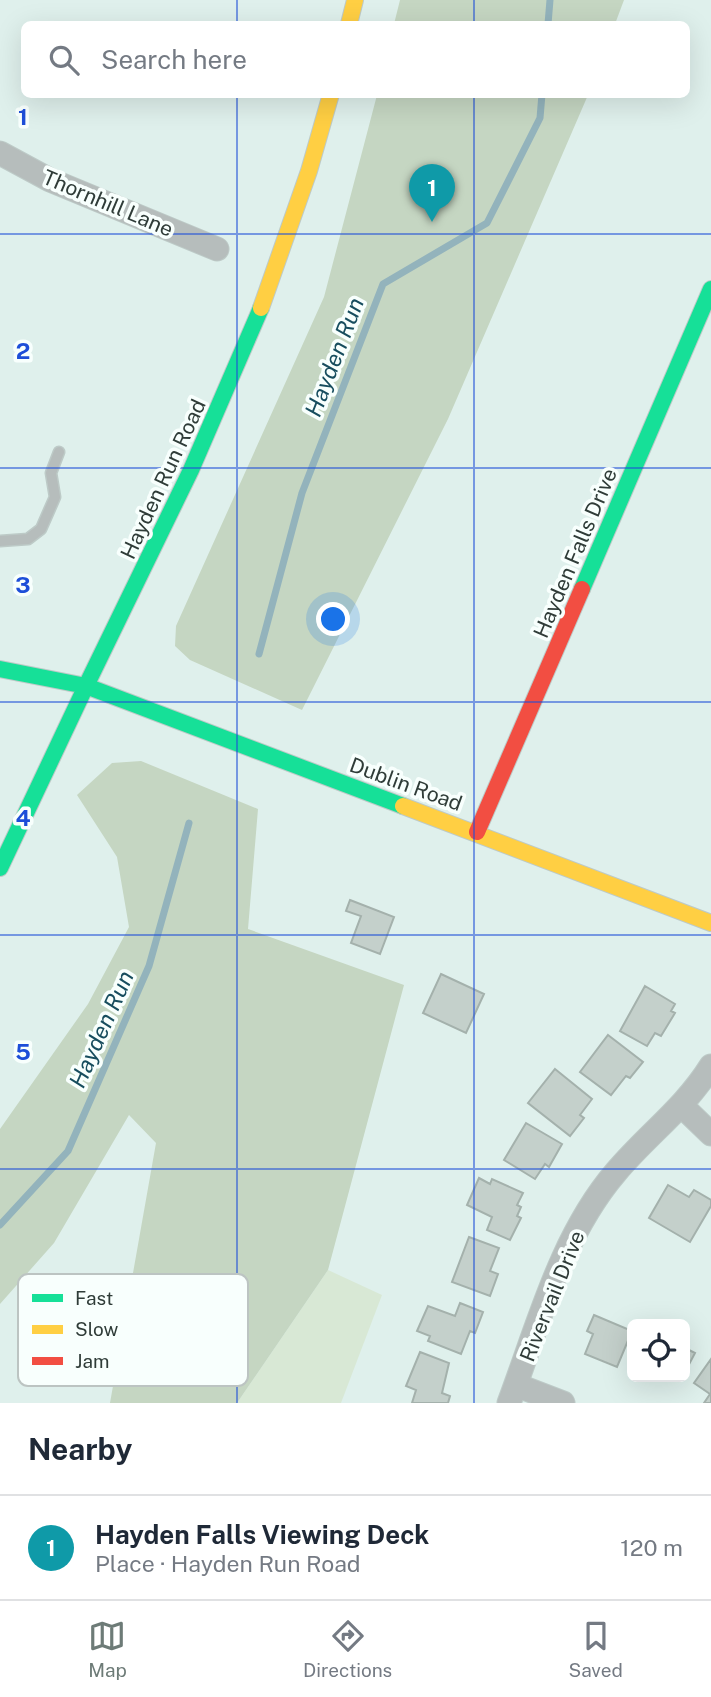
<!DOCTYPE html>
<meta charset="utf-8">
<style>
body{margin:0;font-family:"Public Sans",sans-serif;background:#f6f6f7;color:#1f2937}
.controls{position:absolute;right:21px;bottom:21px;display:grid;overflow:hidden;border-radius:10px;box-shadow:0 7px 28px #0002}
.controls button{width:63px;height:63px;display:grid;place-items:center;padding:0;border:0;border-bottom:2px solid #e0e1e3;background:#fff;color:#1f2937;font:35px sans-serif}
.you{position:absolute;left:334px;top:620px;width:24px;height:24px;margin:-18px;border:5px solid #fff;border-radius:50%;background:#1a73e8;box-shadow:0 0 0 10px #1a73e833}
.badge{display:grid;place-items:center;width:46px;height:46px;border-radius:50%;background:#6d7b77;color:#fff;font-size:23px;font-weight:700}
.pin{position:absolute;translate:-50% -58px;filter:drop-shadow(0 2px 4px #0008)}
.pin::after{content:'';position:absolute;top:37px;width:24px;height:21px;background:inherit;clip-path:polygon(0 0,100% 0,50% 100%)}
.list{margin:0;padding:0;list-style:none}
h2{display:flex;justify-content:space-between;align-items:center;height:91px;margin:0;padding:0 28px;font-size:30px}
h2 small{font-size:23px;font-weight:400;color:#747a83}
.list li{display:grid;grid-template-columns:46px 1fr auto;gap:21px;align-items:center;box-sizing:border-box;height:105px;padding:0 28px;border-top:2px solid #e0e1e3}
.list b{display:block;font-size:26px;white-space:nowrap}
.list p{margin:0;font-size:23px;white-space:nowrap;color:#747a83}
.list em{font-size:23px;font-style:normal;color:#747a83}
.icon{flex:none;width:38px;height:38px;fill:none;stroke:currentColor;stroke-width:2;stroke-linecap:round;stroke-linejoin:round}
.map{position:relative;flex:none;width:711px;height:1403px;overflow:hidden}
.search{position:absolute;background:#fff;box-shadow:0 7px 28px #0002;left:21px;right:21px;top:21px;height:77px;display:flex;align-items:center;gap:18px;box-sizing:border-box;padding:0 24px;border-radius:10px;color:#747a83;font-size:26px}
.sheet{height:196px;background:#fff}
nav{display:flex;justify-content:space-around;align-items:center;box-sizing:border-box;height:98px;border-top:2px solid #e0e1e3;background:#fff;font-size:19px;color:#747a83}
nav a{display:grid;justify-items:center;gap:4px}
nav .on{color:#6d7b77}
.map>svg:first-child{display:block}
</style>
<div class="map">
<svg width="711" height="1403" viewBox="0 0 711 1403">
<rect width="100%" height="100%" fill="#dff0ec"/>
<path fill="#d8e8d5" d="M328 1270 382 1295 341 1403H237Z"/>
<path fill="#c5d6c2" d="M400 0H624L615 24H394Z
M377 95H588L448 419 302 710 190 660 175 646 176 626 324 297Z
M141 761 258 809 248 929 404 985 328 1270 237 1403H110L156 1143 129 1115 54 1243 0 1304V1129L88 1004 129 927 117 857 77 795 112 763Z"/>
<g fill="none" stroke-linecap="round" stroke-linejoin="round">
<path stroke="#93b3bc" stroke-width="7" d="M548 24 550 0
M259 654 302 493 383 284 487 223 540 118 542 94
M0 1225 68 1151 149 966 189 823"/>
</g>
<path fill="#c4d0cb" stroke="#a4b1ac" stroke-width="2" d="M350 900 394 917 380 954 351 943 361 916 346 911Z
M441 974 484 994 466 1033 423 1013Z
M645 986 675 1004 671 1011 675 1013 661 1036 655 1033 647 1046 620 1031Z
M608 1035 643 1062 630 1078 626 1076 611 1095 580 1072Z
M555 1069 592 1099 580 1115 584 1118 570 1136 528 1103Z
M526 1123 562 1144 549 1167 545 1164 535 1179 504 1160Z
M479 1178 490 1184 492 1179 523 1193 517 1205 521 1207 517 1216 521 1218 510 1240 487 1230 492 1217 467 1205Z
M668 1185 689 1197 694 1190 711 1200V1206L690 1242 649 1218Z
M469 1237 499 1248 490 1271 498 1274 490 1296 452 1282Z
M460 1303 483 1312 475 1333 470 1331 461 1354 428 1341 430 1336 417 1331 428 1306 455 1316Z
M594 1315 632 1331 617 1367 585 1354 593 1334 587 1331Z
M685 1348 695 1353 685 1372Z
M420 1352 449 1363 442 1393 450 1396 448 1403H412L416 1390 406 1386Z
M711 1359V1403H704L710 1394 694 1383Z"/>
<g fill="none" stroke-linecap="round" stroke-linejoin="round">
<g stroke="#bdcac7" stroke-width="13">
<path id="lane" d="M0 541 28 539 41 529 55 497 51 473 59 452"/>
</g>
<g stroke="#bdcac7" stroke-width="25">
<path id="street" d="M0 153 50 180 217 249
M683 1107 711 1134
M516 1385 563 1403
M509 1403C538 1326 561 1236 616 1172 648 1134 684 1109 711 1066"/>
</g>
<g stroke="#bdcac7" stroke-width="18">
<path id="fast" d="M582 589 711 289
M0 669 86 686 403 806
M86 686 191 470 261 308
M0 868 86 686"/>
</g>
<g stroke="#bdcac7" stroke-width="18">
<path id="slow" d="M349 24 355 0
M261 308 309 171 331 94
M403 806 711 923"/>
</g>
<g stroke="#bdcac7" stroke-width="18">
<path id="jam" d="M477 832 582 589"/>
</g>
<use href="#lane" stroke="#b6bdbc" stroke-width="10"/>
<use href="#street" stroke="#b6bdbc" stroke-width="23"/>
<use href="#fast" stroke="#16e098" stroke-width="16"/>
<use href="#slow" stroke="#ffcf43" stroke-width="16"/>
<use href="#jam" stroke="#f24e42" stroke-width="16"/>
</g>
<path fill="none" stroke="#1d4ed8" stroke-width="2" stroke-opacity="0.55" d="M237 0V24M474 0V24M237 94V1403M474 94V1403M0 234H711M0 468H711M0 702H711M0 935H711M0 1169H711"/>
<g text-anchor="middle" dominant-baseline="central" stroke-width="7" stroke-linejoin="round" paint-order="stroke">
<g font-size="21" fill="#2f3c38" stroke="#f8fffd">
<text transform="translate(108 203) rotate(23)">Thornhill Lane</text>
<text transform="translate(163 479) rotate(-65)">Hayden Run Road</text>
<text transform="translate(575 553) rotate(-67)">Hayden Falls Drive</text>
<text transform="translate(406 784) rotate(20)">Dublin Road</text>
<text transform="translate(552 1296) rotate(-68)">Rivervail Drive</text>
</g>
<g font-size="23" font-style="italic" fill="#174d5e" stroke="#f8fffd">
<text transform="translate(334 357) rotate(-69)">Hayden Run</text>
<text transform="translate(101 1029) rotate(-66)">Hayden Run</text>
</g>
</g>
<rect x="18" y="1274" width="230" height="112" rx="10" fill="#f8fffd" stroke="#bcc4c2" stroke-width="2"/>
<rect x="32" y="1294" width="31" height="8" fill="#16e098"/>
<rect x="32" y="1325" width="31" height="9" fill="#ffcf43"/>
<rect x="32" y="1357" width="31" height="8" fill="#f24e42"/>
<g font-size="19" fill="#2f3c38">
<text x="75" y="1305">Fast</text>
<text x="75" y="1336">Slow</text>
<text x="75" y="1368">Jam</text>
</g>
<g font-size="23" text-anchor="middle" font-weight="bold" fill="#1d4ed8" stroke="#f8fffd" stroke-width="7" stroke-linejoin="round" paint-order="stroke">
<text x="23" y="125">1</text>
<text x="23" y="359">2</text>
<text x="23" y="593">3</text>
<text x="23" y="826">4</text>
<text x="23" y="1060">5</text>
</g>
</svg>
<div class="controls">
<button><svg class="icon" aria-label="locate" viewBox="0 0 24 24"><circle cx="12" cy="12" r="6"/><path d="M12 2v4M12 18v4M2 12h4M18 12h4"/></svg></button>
</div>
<div class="you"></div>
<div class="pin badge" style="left:432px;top:222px;background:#0f9aa8">1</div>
<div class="search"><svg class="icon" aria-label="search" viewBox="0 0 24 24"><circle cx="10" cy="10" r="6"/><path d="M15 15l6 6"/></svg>Search here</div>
</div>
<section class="sheet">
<h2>Nearby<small></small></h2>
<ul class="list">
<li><span class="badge" style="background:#0f9aa8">1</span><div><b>Hayden Falls Viewing Deck</b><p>Place · Hayden Run Road</p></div><em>120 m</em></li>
</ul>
</section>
<nav>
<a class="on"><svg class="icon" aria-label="map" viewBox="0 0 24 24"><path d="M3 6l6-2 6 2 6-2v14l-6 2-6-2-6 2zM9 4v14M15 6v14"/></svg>Map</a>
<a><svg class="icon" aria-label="directions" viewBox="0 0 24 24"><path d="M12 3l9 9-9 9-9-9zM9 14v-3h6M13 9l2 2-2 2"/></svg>Directions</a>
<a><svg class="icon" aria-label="saved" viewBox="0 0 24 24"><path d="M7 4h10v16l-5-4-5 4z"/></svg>Saved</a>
</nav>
